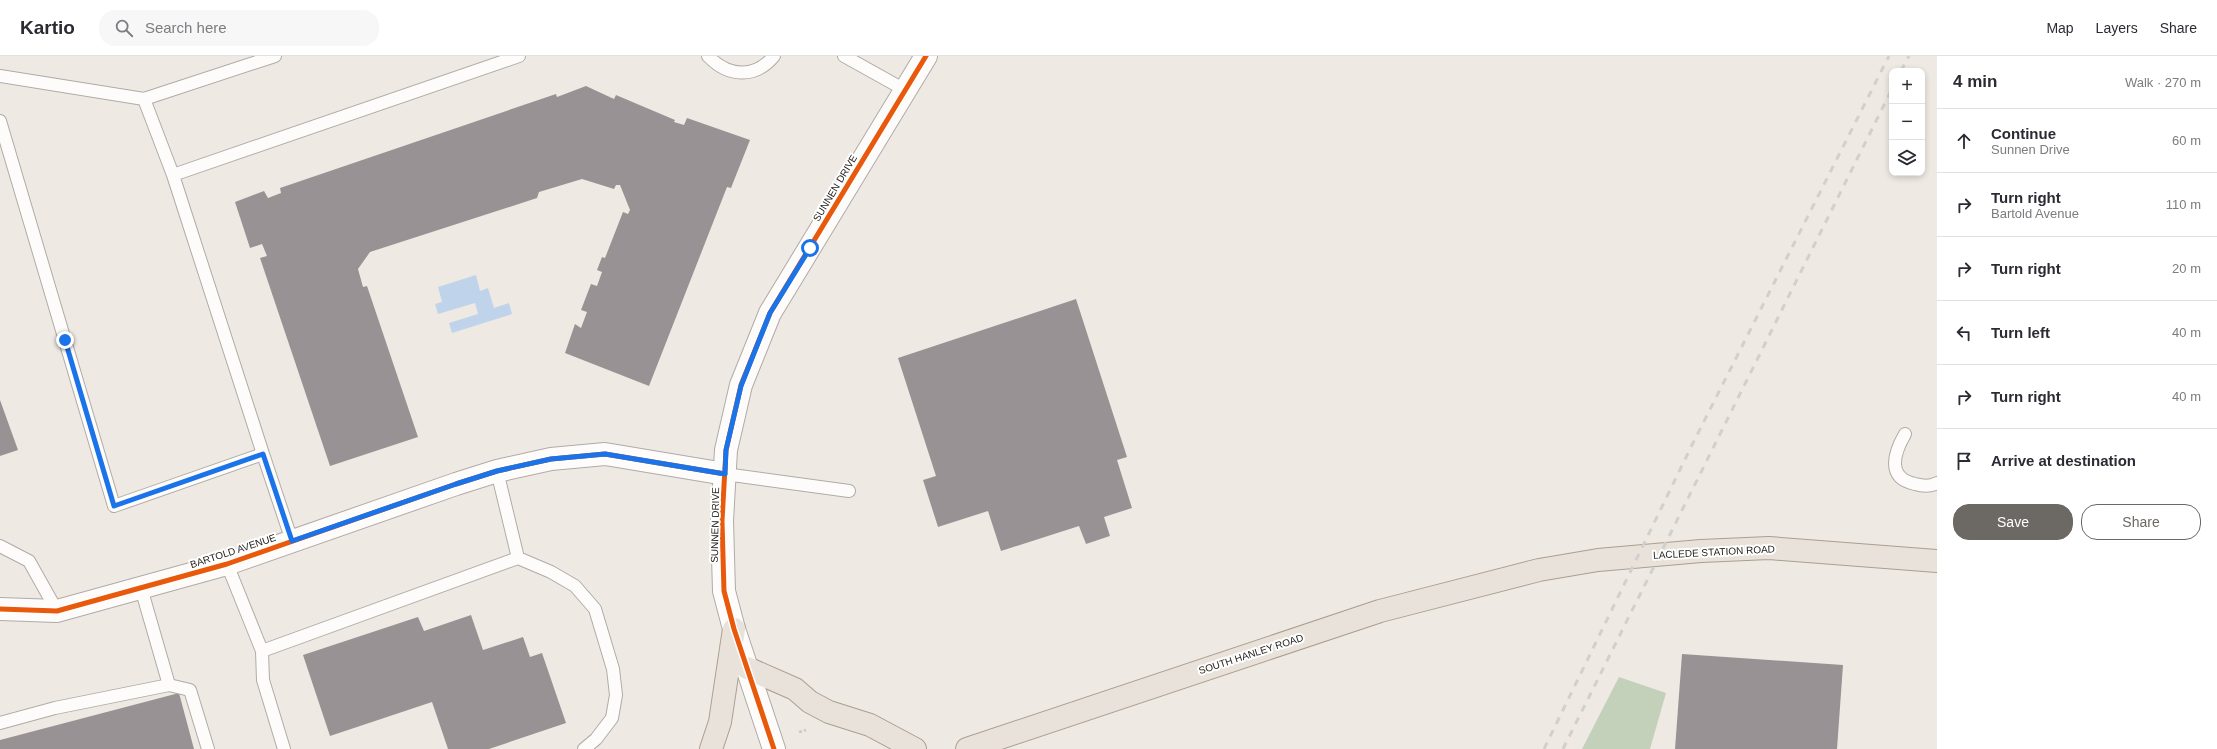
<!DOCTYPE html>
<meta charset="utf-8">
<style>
body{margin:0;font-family:Arial,sans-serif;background:#f7f7f7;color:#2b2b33}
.controls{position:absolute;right:12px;top:12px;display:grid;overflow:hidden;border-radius:8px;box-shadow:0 2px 6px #0003}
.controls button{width:36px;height:36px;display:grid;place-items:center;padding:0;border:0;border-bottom:1px solid #e1e1e2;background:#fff;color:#2b2b33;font:20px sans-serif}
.stop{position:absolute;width:12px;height:12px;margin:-9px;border:3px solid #1a73e8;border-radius:50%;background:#fff}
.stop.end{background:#1a73e8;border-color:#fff;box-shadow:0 1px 4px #0008}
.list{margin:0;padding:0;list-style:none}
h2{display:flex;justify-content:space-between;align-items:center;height:52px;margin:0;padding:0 16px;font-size:17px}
h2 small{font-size:13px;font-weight:400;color:#7c7c81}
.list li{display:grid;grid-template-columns:26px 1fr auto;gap:12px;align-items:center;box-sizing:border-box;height:64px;padding:0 16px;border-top:1px solid #e1e1e2}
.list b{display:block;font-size:15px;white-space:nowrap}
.list p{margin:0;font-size:13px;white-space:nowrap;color:#7c7c81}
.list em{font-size:13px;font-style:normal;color:#7c7c81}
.actions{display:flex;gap:8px;padding:12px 16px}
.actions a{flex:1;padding:9px 0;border:1px solid #6c6863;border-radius:16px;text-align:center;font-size:14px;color:#6c6863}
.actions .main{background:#6c6863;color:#fff}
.icon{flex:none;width:22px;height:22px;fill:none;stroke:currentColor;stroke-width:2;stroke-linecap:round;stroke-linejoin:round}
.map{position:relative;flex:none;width:1937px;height:693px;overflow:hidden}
header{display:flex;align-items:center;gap:24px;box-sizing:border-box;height:56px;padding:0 20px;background:#fff;border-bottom:1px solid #e1e1e2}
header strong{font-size:19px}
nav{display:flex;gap:22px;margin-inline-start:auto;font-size:14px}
.search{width:280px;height:36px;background:#f7f7f7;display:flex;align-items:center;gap:10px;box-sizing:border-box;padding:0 14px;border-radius:16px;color:#7c7c81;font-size:15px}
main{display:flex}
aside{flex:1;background:#fff}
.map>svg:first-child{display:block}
</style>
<header>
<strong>Kartio</strong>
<div class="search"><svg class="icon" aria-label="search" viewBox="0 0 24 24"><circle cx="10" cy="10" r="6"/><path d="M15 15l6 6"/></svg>Search here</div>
<nav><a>Map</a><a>Layers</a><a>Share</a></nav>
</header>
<main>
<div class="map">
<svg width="1937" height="693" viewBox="0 0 1937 693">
<rect width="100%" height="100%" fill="#efe9e3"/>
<path fill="#c3d0ba" d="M1619 621 1666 637 1650 693H1582Z"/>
<path fill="#bfd4eb" d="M476 219 480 235 488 232 494 252 509 247 512 258 452 277 449 267 478 258 475 247 438 258 435 248 442 246 438 231Z"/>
<path fill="#999295" d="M586 30 614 43 616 39 675 64 674 66 684 69 687 62 750 84 731 132 727 131 649 330 565 297 575 268 581 272 587 256 581 254 591 228 597 230 602 216 597 214 602 201 605 202 623 156 628 158 630 154 620 129H616L614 133 582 123 539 136 537 142 370 196 358 213 363 231 367 230 418 381 330 410 260 202 267 200 262 188 250 192 235 146 264 135 268 142 281 137 280 132 556 38 557 41Z
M1076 243 1127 401 1117 404 1132 452 1104 461 1110 480 1086 488 1079 470 1001 495 988 455 938 471 923 424 936 420 898 302Z
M0 344 18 394 0 400Z
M471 559 483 594 523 581 530 601 542 597 566 667 489 693H448L432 646 330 680 303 599 418 561 424 575Z
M1682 598 1843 609 1837 693H1675Z
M179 637 194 693H0V684Z"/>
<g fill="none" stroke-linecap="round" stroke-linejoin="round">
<g stroke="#b0aba7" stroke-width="14">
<path id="lane" d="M708 0C728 21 755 23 774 0
M844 0 905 34
M0 20 144 43 275 0
M144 43 173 119 519 0
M0 65 114 450 263 398 292 485
M173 119 263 398
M1905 378C1894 397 1886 422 1915 428 1922 430 1930 431 1937 427
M725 418 849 435
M0 490 29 505 57 555
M518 502 551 516 575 530 595 553 613 613 616 639 612 662 596 683 584 693
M227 508 262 595 518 502 497 415
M141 532 169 629
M262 595 263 624 284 693
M0 667 55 652 169 629 190 634 208 693"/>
</g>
<g stroke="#b0aba7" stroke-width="24">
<path id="street" d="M0 553 57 555 227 508 456 428 497 415 551 403 605 398 725 418
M774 693 734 573 724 535 722 465 726 394 741 329 770 257 926 0"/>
</g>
<g stroke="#aa9f8f" stroke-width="24">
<path id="primary" d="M747 612 795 633 810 646 829 656 870 669 915 693
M711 693 720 666 734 573
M967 693 1380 555 1539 514 1598 504 1701 495 1769 492 1937 505"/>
</g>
<path stroke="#cbcac7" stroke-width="2.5" stroke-dasharray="3 2" stroke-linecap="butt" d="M799 676 806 674"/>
<use href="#lane" stroke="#fdfcfb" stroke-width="12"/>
<use href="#street" stroke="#fdfcfb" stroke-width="22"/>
<use href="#primary" stroke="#e8e2da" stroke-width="22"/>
<path stroke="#d1d0ce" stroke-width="3" stroke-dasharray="7 7" stroke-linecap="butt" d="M1901 15 1909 0
M1544 693 1692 389 1889 0
M1563 693 1892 33"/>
<g stroke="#fff" stroke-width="8">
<path id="cycleway" d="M0 553 57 555 227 508 456 428 497 415 551 403 605 398 725 418
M774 693 734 573 724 535 722 465 726 394 741 329 770 257 926 0"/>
</g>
<use href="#cycleway" stroke="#e8590c" stroke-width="5"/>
</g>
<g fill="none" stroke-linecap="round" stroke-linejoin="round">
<path stroke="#1a73e8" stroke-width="5" d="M65 284 114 450 263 398 292 485 456 428 497 415 551 403 605 398 725 418 726 394 741 330 770 257 810 192"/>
</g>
<g text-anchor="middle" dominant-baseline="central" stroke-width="4" stroke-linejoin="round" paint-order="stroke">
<g font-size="10" fill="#26231e" stroke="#fff">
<text transform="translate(835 132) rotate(-59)">SUNNEN DRIVE</text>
<text transform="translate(715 469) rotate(-89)">SUNNEN DRIVE</text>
<text transform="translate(233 495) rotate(-18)">BARTOLD AVENUE</text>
<text transform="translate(1714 496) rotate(-3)">LACLEDE STATION ROAD</text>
<text transform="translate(1251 598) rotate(-18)">SOUTH HANLEY ROAD</text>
</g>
</g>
</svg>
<div class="controls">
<button>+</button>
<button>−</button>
<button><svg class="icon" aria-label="layers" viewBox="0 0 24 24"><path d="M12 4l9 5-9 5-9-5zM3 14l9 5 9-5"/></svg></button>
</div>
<div class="stop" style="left:810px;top:192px"></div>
<div class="stop end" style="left:65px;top:284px"></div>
</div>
<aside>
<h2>4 min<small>Walk · 270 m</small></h2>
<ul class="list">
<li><svg class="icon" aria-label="ahead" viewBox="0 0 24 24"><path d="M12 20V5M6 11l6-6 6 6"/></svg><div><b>Continue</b><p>Sunnen Drive</p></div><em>60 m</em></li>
<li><svg class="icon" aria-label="right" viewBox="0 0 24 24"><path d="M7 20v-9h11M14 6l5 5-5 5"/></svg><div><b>Turn right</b><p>Bartold Avenue</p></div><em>110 m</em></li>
<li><svg class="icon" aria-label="right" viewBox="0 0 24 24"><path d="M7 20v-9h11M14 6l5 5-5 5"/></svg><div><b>Turn right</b></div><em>20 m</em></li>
<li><svg class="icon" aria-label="left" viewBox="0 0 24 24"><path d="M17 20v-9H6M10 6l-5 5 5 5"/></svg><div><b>Turn left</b></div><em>40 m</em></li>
<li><svg class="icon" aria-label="right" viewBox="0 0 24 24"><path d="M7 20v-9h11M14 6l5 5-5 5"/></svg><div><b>Turn right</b></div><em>40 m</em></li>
<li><svg class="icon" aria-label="arrive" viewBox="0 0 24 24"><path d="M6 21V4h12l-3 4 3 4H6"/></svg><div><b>Arrive at destination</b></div></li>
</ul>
<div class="actions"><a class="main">Save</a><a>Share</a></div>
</aside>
</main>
